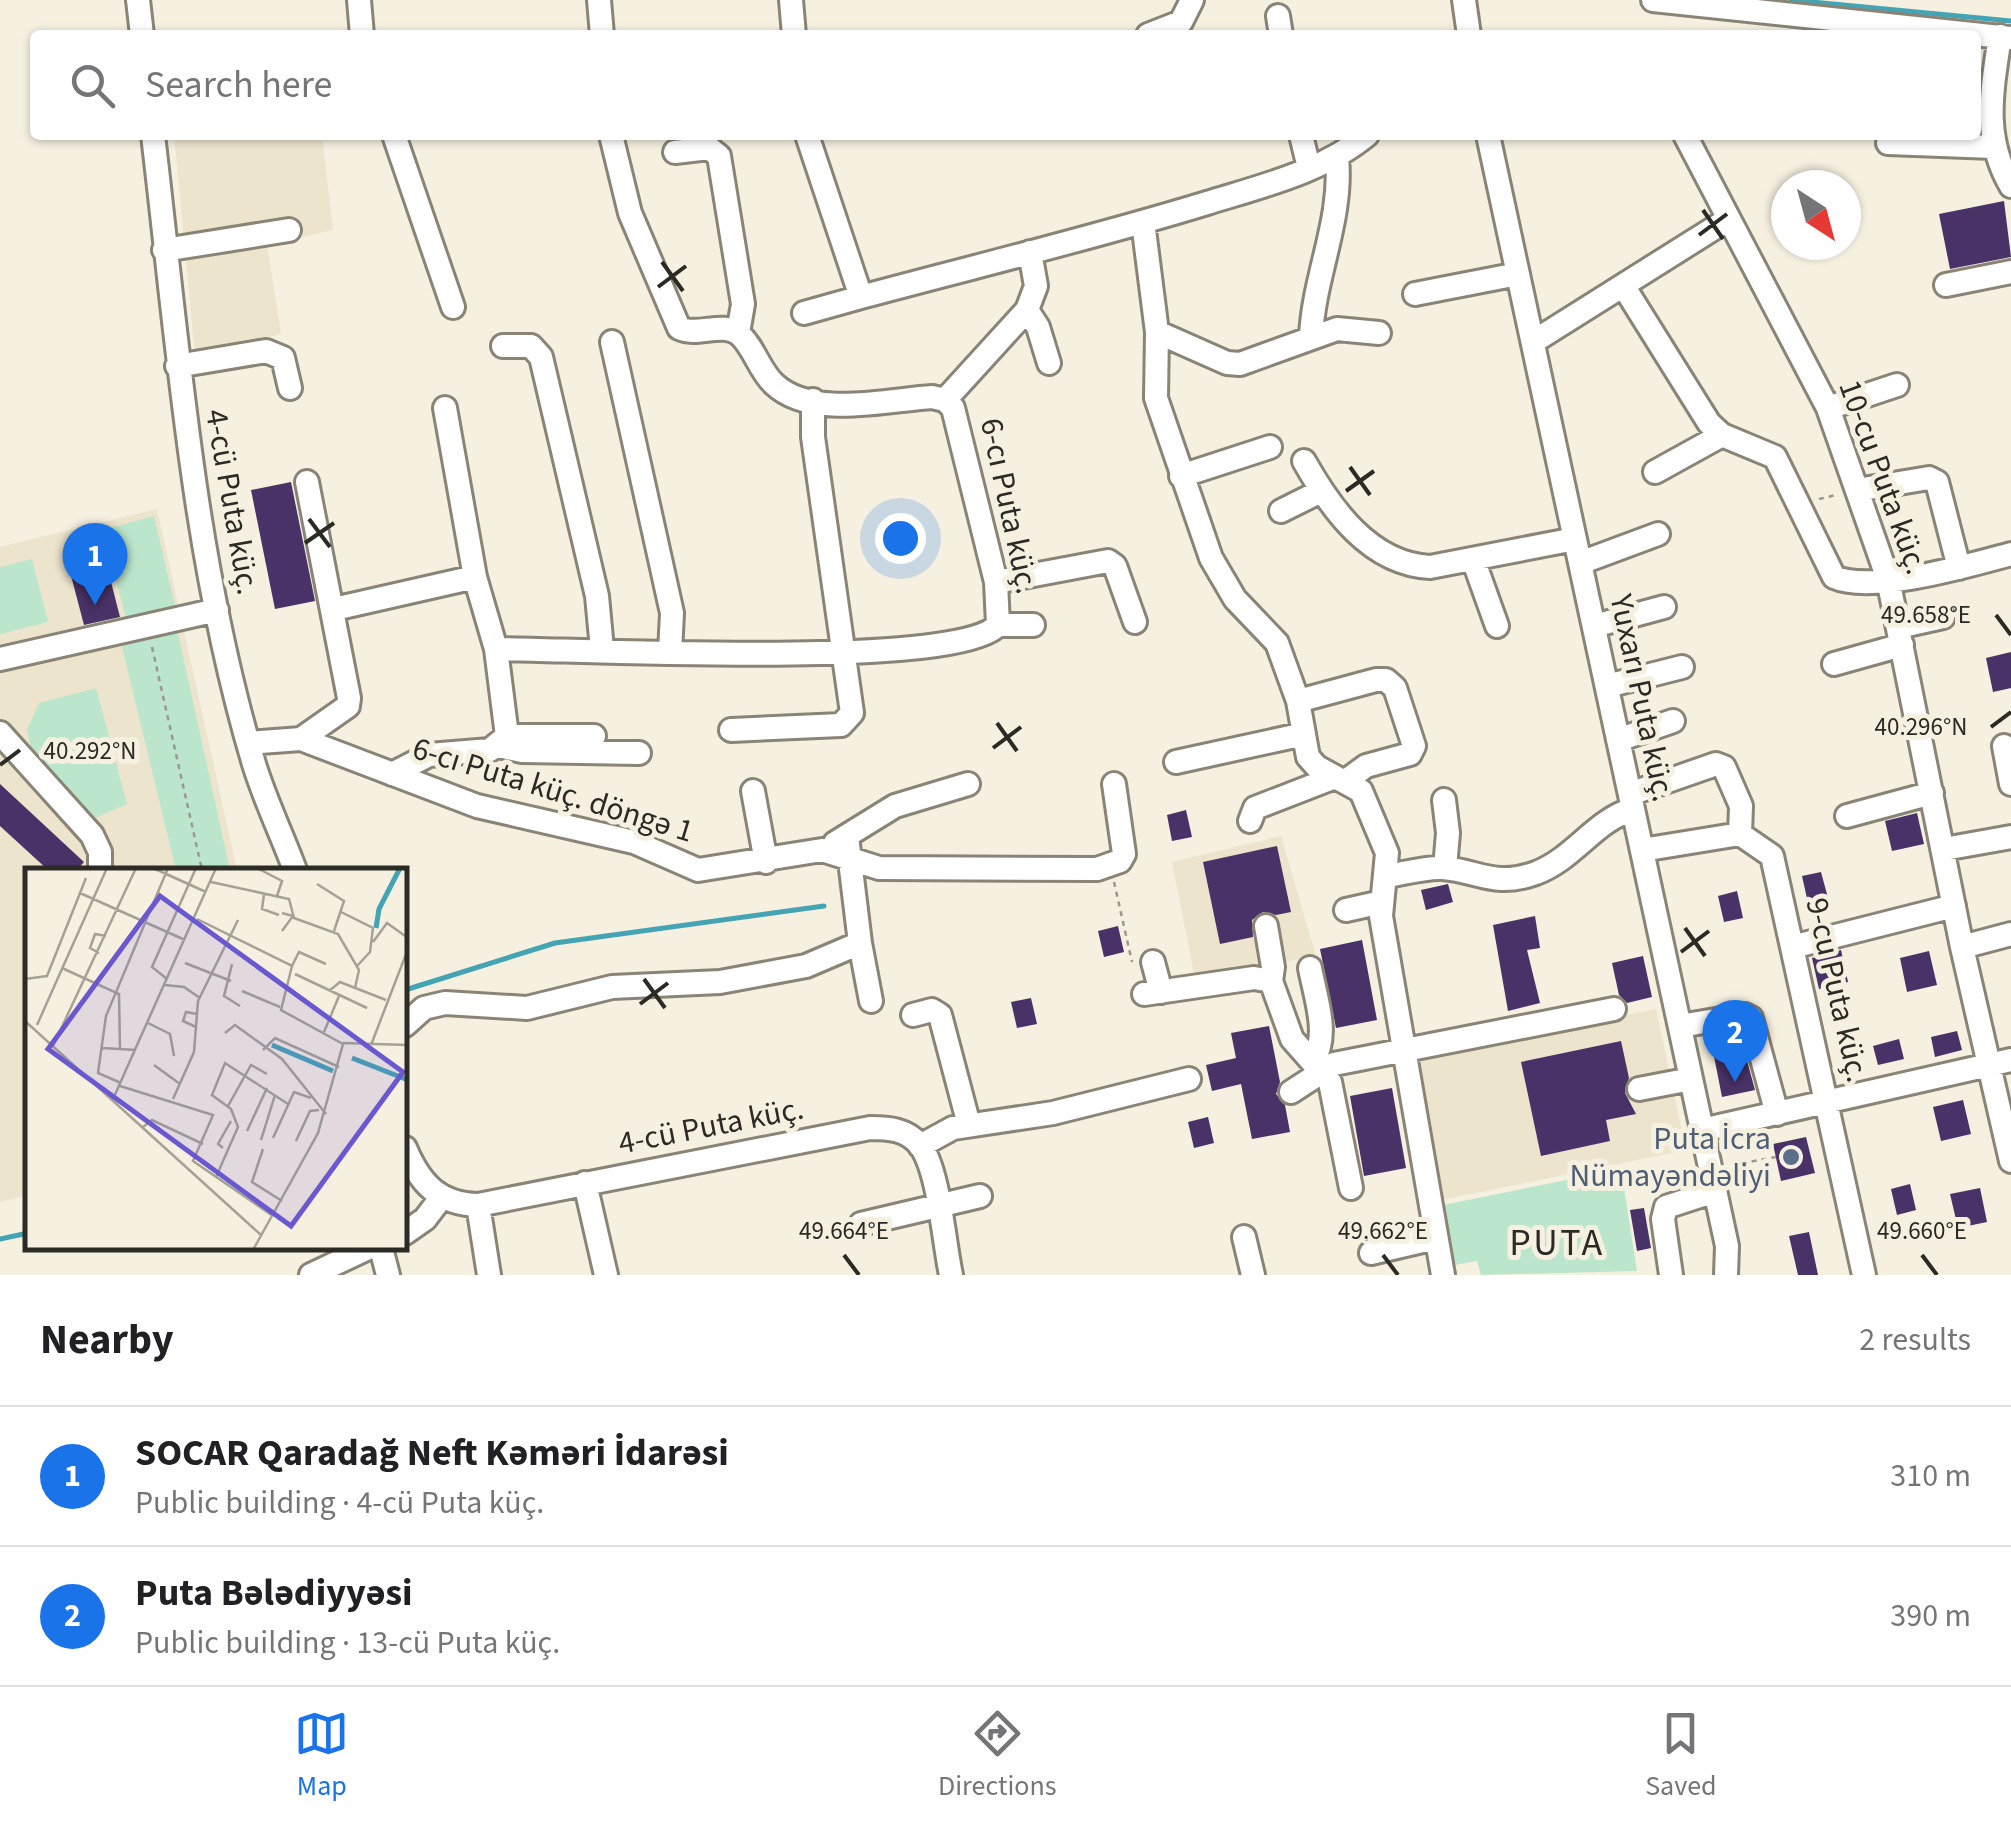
<!DOCTYPE html>
<meta charset="utf-8">
<style>
body{margin:0;font-family:"Source Sans 3",sans-serif;background:#f6f6f6;color:#202124}
.compass{position:absolute;left:1771px;top:170px;width:90px;height:90px;border-radius:50%;background:#fff;box-shadow:0 2px 8px #0004;rotate:144deg}
.you{position:absolute;left:900px;top:538px;width:35px;height:35px;margin:-25px;border:8px solid #fff;border-radius:50%;background:#1a73e8;box-shadow:0 0 0 15px #1a73e833}
.badge{display:grid;place-items:center;width:65px;height:65px;border-radius:50%;background:#1a73e8;color:#fff;font-size:32px;font-weight:700}
.pin{position:absolute;translate:-50% -82px;filter:drop-shadow(0 2px 5px #0008)}
.pin::after{content:'';position:absolute;top:52px;width:35px;height:30px;background:inherit;clip-path:polygon(0 0,100% 0,50% 100%)}
.list{margin:0;padding:0;list-style:none}
h2{display:flex;justify-content:space-between;align-items:center;height:130px;margin:0;padding:0 40px;font-size:42px}
h2 small{font-size:32px;font-weight:400;color:#757577}
.list li{display:grid;grid-template-columns:65px 1fr auto;gap:30px;align-items:center;box-sizing:border-box;height:140px;padding:0 40px;border-top:2px solid #e0e0e0}
.list b{display:block;font-size:38px;white-space:nowrap}
.list p{margin:0;font-size:32px;white-space:nowrap;color:#757577}
.list em{font-size:32px;font-style:normal;color:#757577}
.icon{flex:none;width:55px;height:55px;fill:none;stroke:currentColor;stroke-width:2;stroke-linecap:round;stroke-linejoin:round}
.map{position:relative;flex:none;width:2011px;height:1275px;overflow:hidden}
.search{position:absolute;background:#fff;box-shadow:0 2px 8px #0004;left:30px;right:30px;top:30px;height:110px;display:flex;align-items:center;gap:25px;box-sizing:border-box;padding:0 35px;border-radius:10px;color:#757577;font-size:38px}
.sheet{height:410px;background:#fff}
nav{display:flex;justify-content:space-around;align-items:center;box-sizing:border-box;height:140px;border-top:2px solid #e0e0e0;background:#fff;font-size:28px;color:#757577}
nav a{display:grid;justify-items:center;gap:5px}
nav .on{color:#1a73e8}
.map>svg:first-child{display:block}
</style>
<div class="map">
<svg width="2011" height="1275" viewBox="0 0 2011 1275">
<rect width="100%" height="100%" fill="#f6f0e1"/>
<path fill="#ede4cd" d="M174 135H322L333 230 267 245 281 334 195 356Z
M157 509 237 870H28L27 1196 0 1202V547Z
M1281 836 1316 956 1195 979 1172 862Z
M1656 1009 1686 1150 1442 1200 1411 1058Z"/>
<path fill="#bce6cb" d="M154 516 176 610 127 622 103 530Z
M32 559 48 622 0 634V567Z
M177 629 230 870H176L121 643Z
M96 688 127 804 95 818 31 749 27 729 39 703Z
M1621 1169 1637 1271 1481 1275 1477 1261 1455 1265 1443 1205Z"/>
<g fill="none" stroke-linecap="round" stroke-linejoin="round">
<path stroke="#45a4b4" stroke-width="5" d="M1791 0 2011 21
M405 990 555 943 824 906
M0 1239 28 1233"/>
</g>
<path fill="#493267" d="M2004 201 2011 257 1950 269 1939 214Z
M291 482 315 601 275 609 251 490Z
M100 539 120 617 84 625 64 549Z
M2011 652V688L1993 692 1986 658Z
M0 784 84 862 77 870H48L0 826Z
M1186 810 1192 837 1172 841 1167 815Z
M1917 813 1924 844 1892 851 1885 821Z
M1277 846 1291 912 1276 915 1263 912 1252 920 1253 937 1220 944 1203 862Z
M1821 872 1828 898 1808 903 1802 876Z
M1448 884 1453 902 1426 910 1421 890Z
M1737 891 1743 918 1724 922 1718 896Z
M1535 916 1540 948 1527 950 1540 1003 1508 1011 1493 925Z
M1118 926 1124 952 1104 957 1098 931Z
M1362 940 1377 1020 1336 1028 1320 949Z
M1841 950 1848 982 1819 989 1812 958Z
M1929 951 1937 985 1907 992 1900 958Z
M1643 956 1652 997 1627 1003 1619 995 1612 963Z
M1031 998 1037 1024 1017 1028 1011 1002Z
M1269 1026 1280 1082 1276 1094 1285 1105 1290 1132 1252 1139 1241 1084 1212 1091 1206 1065 1236 1058 1231 1033Z
M1957 1031 1962 1050 1935 1057 1931 1037Z
M1726 1033 1727 1038 1740 1035 1755 1090 1722 1097 1710 1036Z
M1899 1039 1904 1059 1878 1065 1873 1046Z
M1621 1041 1629 1078 1625 1093 1636 1114 1606 1120 1610 1141 1541 1156 1521 1062Z
M1392 1088 1406 1168 1364 1176 1350 1096Z
M1963 1100 1971 1134 1941 1141 1933 1107Z
M1208 1117 1214 1143 1194 1148 1188 1122Z
M1806 1137 1815 1173 1781 1181 1773 1144Z
M1910 1184 1916 1210 1897 1215 1891 1189Z
M1980 1188 1987 1222 1958 1228 1950 1194Z
M1644 1208 1651 1248 1637 1251 1630 1210Z
M1809 1232 1818 1275H1798L1789 1236Z"/>
<g fill="none" stroke-linecap="round" stroke-linejoin="round">
<g stroke="#8a8477" stroke-width="28">
<path id="minor" d="M138 0 142 35
M359 0 362 35
M599 0 602 35
M791 0 794 35
M1464 0 1469 35
M1653 0 2011 38
M1278 16 1281 35
M1148 35 1181 22 1192 0
M2000 36C1992 91 1982 136 2011 186
M153 135C178 345 193 560 254 764 265 800 282 835 295 870
M394 135 453 307
M807 135 861 297C976 266 1093 238 1207 203 1262 186 1322 172 1367 135
M1301 135 1309 168
M1488 135 1727 1246 1726 1275
M1685 135 1828 408 1888 579 1962 947 2011 1161
M1888 143 1993 147
M675 152 709 148 719 156 743 304 738 333
M1143 222 1157 332 1156 398 1211 558 1235 599 1277 643 1298 701 1308 757 1317 767 1361 791 1387 853 1381 916 1443 1275
M164 250 289 230
M1946 285 2011 272
M1624 287 1709 423 1722 435 1775 457 1834 577C1872 594 1970 565 2011 554
M1415 294 1518 274
M1027 310 1038 327 1049 363
M804 313 861 297
M1157 332 1227 363 1240 364 1337 329 1379 333
M1311 336C1314 275 1343 219 1337 157
M612 342 672 613 670 653
M1533 342 1727 220
M503 346H531L541 357 597 596 602 649
M177 366 266 351 283 358 290 388
M945 400 1027 310 1036 286 1030 252
M1828 408 1897 385
M1304 461C1331 509 1370 564 1430 567L1575 539
M1655 472 1722 435
M1181 476 1270 447
M1857 490 1929 478 1937 482 1959 568
M1281 511 1321 491
M1473 559 1497 626
M1580 563 1658 534
M996 582 1108 561 1115 566 1135 622
M334 609 475 577
M998 625H1033
M1594 626 1664 607
M1898 627 1943 617
M496 649C574 649 958 670 998 625L996 582 953 408 945 400 932 397C887 400 811 419 774 384 759 370 754 347 739 334 723 321 697 337 679 328L630 213 611 135
M0 659 217 610
M1834 664 1902 645
M1607 686 1682 667
M1298 701 1376 680H1386L1395 688 1414 746 1410 754 1366 766 1347 780
M731 730 841 725 852 713 813 437V400
M0 733 92 835 100 852V870
M507 736H594
M301 739 348 706 349 698 307 482
M1618 740 1673 721
M248 743 301 739 477 806 634 842 698 870 822 850 879 868 1097 869 1120 861 1124 854 1114 784
M499 746 522 751 639 753
M2004 746 2011 784
M1176 762 1304 734
M392 774 429 755 490 750 507 736 496 649 475 577 445 408
M753 791 766 862
M1630 794 1716 764 1724 767 1741 806 1740 834
M1444 800 1448 833 1445 868
M1847 816 1932 793
M1250 821 1255 808 1335 777
M835 843 895 806 968 784
M1944 849 2011 837
M1642 850 1740 834 1772 856 1864 1275
M1388 876C1406 873 1425 867 1443 868 1479 871 1494 888 1536 873 1575 858 1594 821 1633 809
M1346 910 1382 902
M1266 926 1273 967 1271 981
M860 943 871 1001
M1792 947 1954 906
M1962 947 2011 934
M1153 962 1161 992
M1310 968C1315 996 1330 1036 1313 1060
M1144 994 1254 978 1271 981 1292 1039 1330 1082 1351 1188
M913 1015 932 1010 940 1015 969 1125
M405 1025 424 1008 445 1003 527 1008 612 987 720 982 806 966 860 943 847 836
M1680 1026 1745 1015 1751 1018 1777 1114
M1639 1089 1691 1079
M1291 1092 1334 1064 1614 1009
M1702 1130 2011 1060
M920 1146 953 1128 1053 1113 1189 1079
M405 1148C420 1184 439 1204 478 1205L870 1128C889 1128 906 1129 920 1145 939 1170 944 1243 951 1275
M585 1183 606 1275
M478 1205 489 1275
M861 1224 980 1196
M405 1233 425 1219 441 1198
M1244 1237 1253 1275
M381 1248 388 1275
M1371 1253 1435 1238
M311 1275 368 1248
M1671 1275 1663 1219 1666 1207 1715 1191"/>
</g>
<path stroke="#9c978c" stroke-width="2.5" stroke-dasharray="5 5" stroke-linecap="butt" d="M1819 499 1836 495
M152 647 202 870
M1114 882 1132 962
M1732 1165 1776 1157"/>
<use href="#minor" stroke="#fff" stroke-width="22"/>
</g>
<path fill="none" stroke="#2c2a24" stroke-width="4" d="M1703 210 1723 239M1699 235 1727 214M662 262 683 291M658 287 686 266M1350 467 1370 495M1346 491 1374 471M309 519 330 547M305 543 334 523M1996 615 2011 635M997 723 1017 751M1991 727 2011 712M993 748 1021 727M0 765 20 750M1685 928 1705 956M1681 952 1709 931M644 979 665 1008M640 1004 668 983M844 1255 859 1275M1383 1255 1398 1275M1922 1255 1937 1275"/>
<circle fill="#5c6f8a" stroke="#f6f0e1" stroke-width="4" cx="1791" cy="1157" r="10"/>
<g text-anchor="middle" dominant-baseline="central" stroke-width="10" stroke-linejoin="round" paint-order="stroke">
<g font-size="32" fill="#2c2a24" stroke="#f6f0e1">
<text transform="translate(1883 477) rotate(70)">10-cu Puta küç.</text>
<text transform="translate(232 502) rotate(80)">4-cü Puta küç.</text>
<text transform="translate(1009 506) rotate(78)">6-cı Puta küç.</text>
<text transform="translate(1642 698) rotate(78)">Yuxarı Puta küç.</text>
<text transform="translate(553 790) rotate(17)">6-cı Puta küç. döngə 1</text>
<text transform="translate(1837 990) rotate(77)">9-cu Puta küç.</text>
<text transform="translate(711 1126) rotate(-11)">4-cü Puta küç.</text>
</g>
<g font-size="32" fill="#4e5e75" stroke="#f6f0e1" text-anchor="end">
<text x="1771" y="1139">Puta İcra<tspan x="1771" dy="37">Nümayəndəliyi</tspan></text>
</g>
<g font-size="38" letter-spacing="2.5" fill="#2c2a24" stroke="#f6f0e1">
<text x="1557" y="1243">PUTA</text>
</g>
</g>
<g transform="translate(25 868)">
<rect width="382" height="382" fill="#f6f0e1"/>
<path fill="none" stroke="#45a4b4" stroke-width="5" d="M351 60 354 41 375 0M247 177 308 203M327 190 383 212"/>
<path fill="none" stroke="#a5a195" stroke-width="2.5" d="M128 0 181 24M232 0 257 13 252 28M186 14 264 31 269 50 313 66 334 102 330 120M292 16 319 33 309 63M55 25 160 72M239 26 237 41 254 47M316 44 348 60 345 84 332 98M172 51 267 98 256 142 318 176 293 265 228 382M257 63 268 48 257 45M348 74 362 55 383 70M74 85 65 80 70 66 81 68M160 95 206 113M207 96 199 128 215 138M267 98 274 84 301 96M37 100 94 126 95 181M270 106 342 140M0 111 22 108 61 10M142 111 127 99 171 0M140 117 159 119 175 130M217 123 255 139M304 123 315 114 361 132M0 153 236 367M123 155 145 166 149 188M12 157 82 0M171 159 158 153 161 144 172 146M299 164 314 128M200 165 210 157 257 191 301 246M318 175 383 177M346 177 383 81M28 178 111 0M77 180 111 182M238 182 250 170 314 199M129 197 155 216M96 215 73 205 81 148 143 0M95 218 188 247 168 293 248 348M88 231 191 0M148 231 169 184 173 133 213 52M203 238 226 197 242 206M118 259 127 252 178 276M222 263 242 220M248 270 269 224 286 230M236 272 250 227M271 273 285 243 294 242M198 280 193 276 206 253M238 281 227 314 257 333M191 309 213 259 206 241 187 227 200 195 263 236"/>
<path fill="#6a58d1" fill-opacity="0.15" stroke="#6a58d1" stroke-width="5" d="M135 28 378 204 266 358 23 181Z"/>
<rect width="382" height="382" fill="none" stroke="#2c2a24" stroke-width="5"/>
</g>
<g font-size="25" text-anchor="middle" fill="#2c2a24" stroke="#f6f0e1" stroke-width="10" stroke-linejoin="round" paint-order="stroke">
<text x="1926" y="623">49.658°E</text>
<text x="1921" y="735">40.296°N</text>
<text x="90" y="759">40.292°N</text>
<text x="844" y="1239">49.664°E</text>
<text x="1383" y="1239">49.662°E</text>
<text x="1922" y="1239">49.660°E</text>
</g>
</svg>
<svg class="compass" viewBox="-18 -18 36 36"><path d="M0-13l5 13h-10z" fill="#e53935"/><path d="M0 13l5-13h-10z" fill="#757577"/></svg>
<div class="you"></div>
<div class="pin badge" style="left:95px;top:605px">1</div>
<div class="pin badge" style="left:1735px;top:1082px">2</div>
<div class="search"><svg class="icon" aria-label="search" viewBox="0 0 24 24"><circle cx="10" cy="10" r="6"/><path d="M15 15l6 6"/></svg>Search here</div>
</div>
<section class="sheet">
<h2>Nearby<small>2 results</small></h2>
<ul class="list">
<li><span class="badge">1</span><div><b>SOCAR Qaradağ Neft Kəməri İdarəsi</b><p>Public building · 4-cü Puta küç.</p></div><em>310 m</em></li>
<li><span class="badge">2</span><div><b>Puta Bələdiyyəsi</b><p>Public building · 13-cü Puta küç.</p></div><em>390 m</em></li>
</ul>
</section>
<nav>
<a class="on"><svg class="icon" aria-label="map" viewBox="0 0 24 24"><path d="M3 6l6-2 6 2 6-2v14l-6 2-6-2-6 2zM9 4v14M15 6v14"/></svg>Map</a>
<a><svg class="icon" aria-label="directions" viewBox="0 0 24 24"><path d="M12 3l9 9-9 9-9-9zM9 14v-3h6M13 9l2 2-2 2"/></svg>Directions</a>
<a><svg class="icon" aria-label="saved" viewBox="0 0 24 24"><path d="M7 4h10v16l-5-4-5 4z"/></svg>Saved</a>
</nav>
